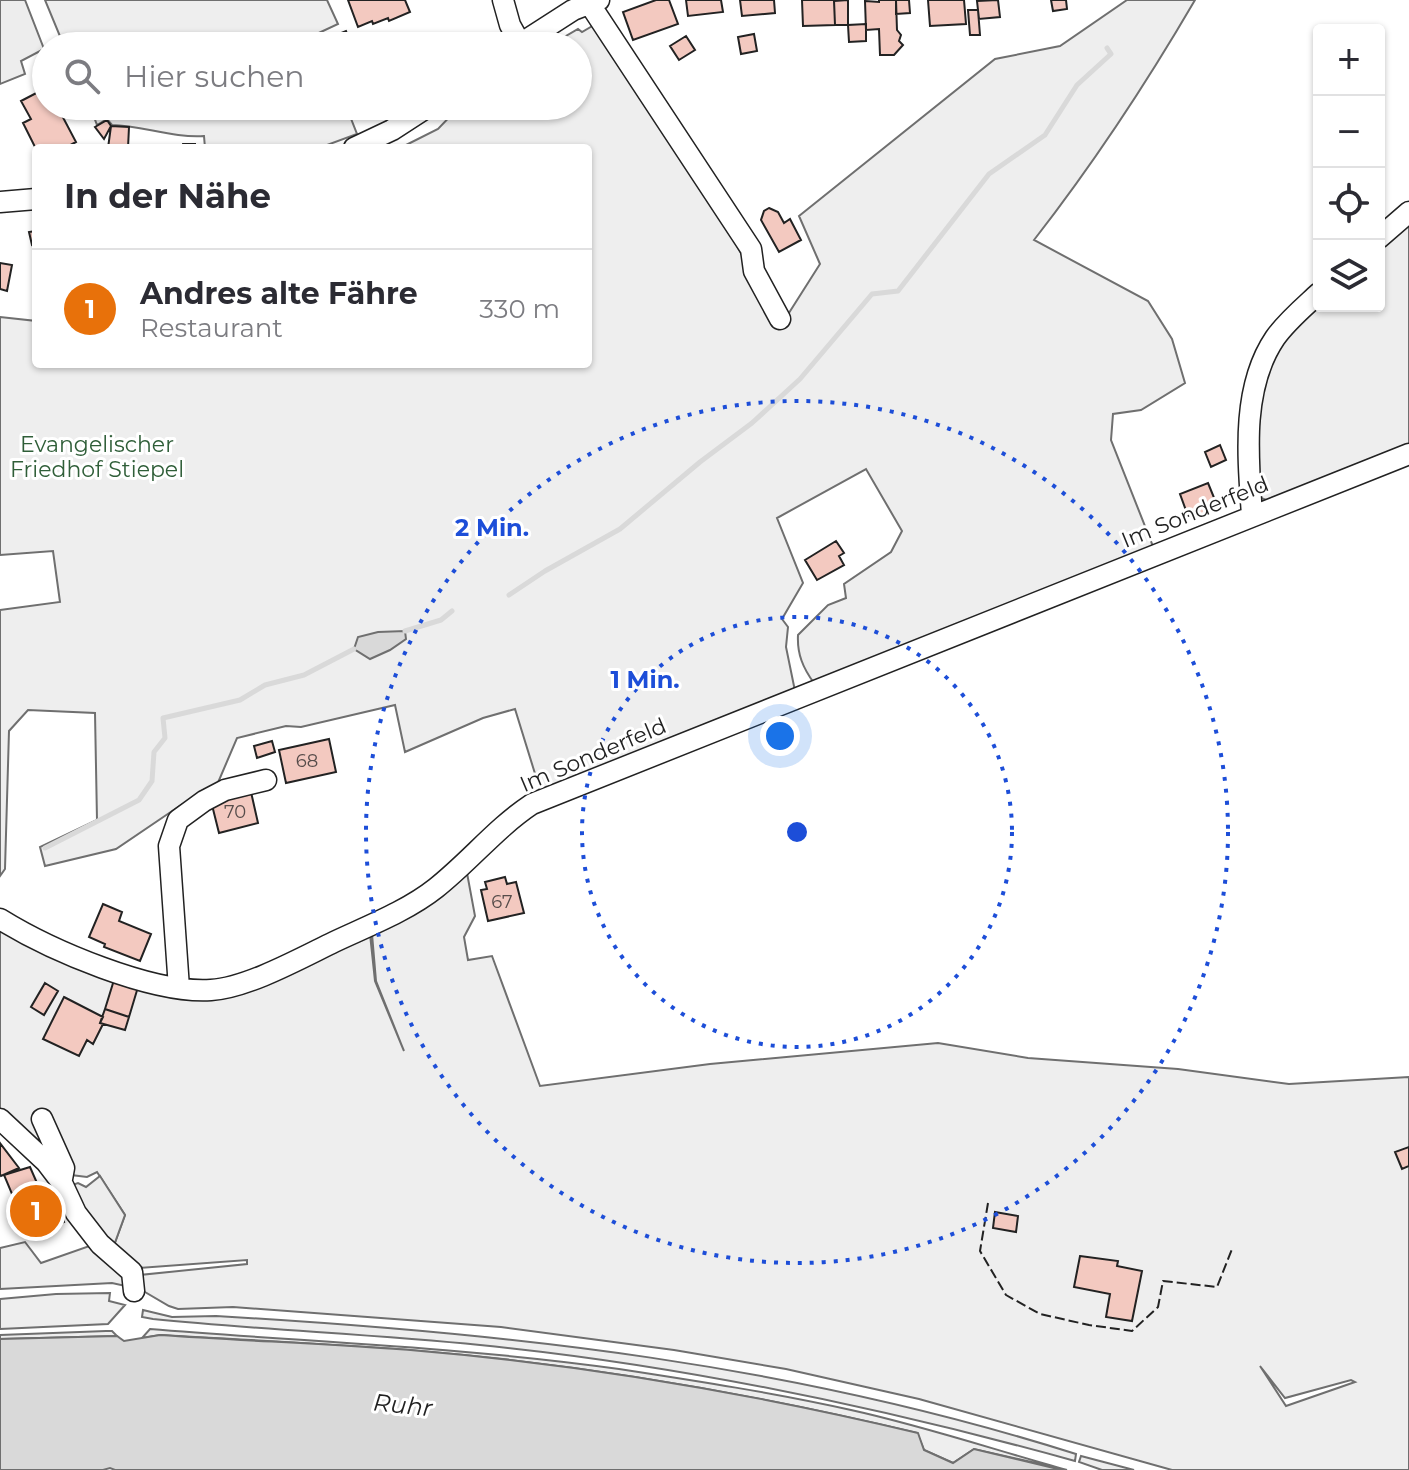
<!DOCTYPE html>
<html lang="de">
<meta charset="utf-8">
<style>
body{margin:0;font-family:Montserrat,sans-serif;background:#f7f7f7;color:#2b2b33}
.controls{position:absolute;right:24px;top:24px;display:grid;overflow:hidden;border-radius:8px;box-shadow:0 2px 6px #0004}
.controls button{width:72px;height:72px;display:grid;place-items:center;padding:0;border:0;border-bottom:2px solid #e1e1e2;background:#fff;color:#2b2b33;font:40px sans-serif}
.you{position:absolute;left:780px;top:736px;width:28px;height:28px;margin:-20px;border:6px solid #fff;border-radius:50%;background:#1a73e8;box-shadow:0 0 0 12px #1a73e833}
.badge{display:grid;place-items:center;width:52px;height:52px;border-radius:50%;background:#c62828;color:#fff;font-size:26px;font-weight:700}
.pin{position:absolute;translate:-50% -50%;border:4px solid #fff;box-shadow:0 2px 8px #0006}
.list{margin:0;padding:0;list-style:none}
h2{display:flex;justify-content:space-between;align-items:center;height:104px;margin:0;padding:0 32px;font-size:34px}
h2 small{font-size:26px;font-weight:400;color:#7c7c81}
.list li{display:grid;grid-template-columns:52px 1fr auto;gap:24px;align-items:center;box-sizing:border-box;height:120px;padding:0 32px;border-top:2px solid #e1e1e2}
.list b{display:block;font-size:30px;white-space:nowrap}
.list p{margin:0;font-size:26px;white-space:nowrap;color:#7c7c81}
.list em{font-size:26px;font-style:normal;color:#7c7c81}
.icon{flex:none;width:44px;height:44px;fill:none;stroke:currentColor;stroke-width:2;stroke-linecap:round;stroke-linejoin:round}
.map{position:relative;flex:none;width:1409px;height:1470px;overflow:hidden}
.search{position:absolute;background:#fff;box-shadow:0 2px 6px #0004;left:32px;top:32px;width:560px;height:88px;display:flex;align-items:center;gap:20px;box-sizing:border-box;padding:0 28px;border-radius:44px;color:#7c7c81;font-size:30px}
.panel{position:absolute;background:#fff;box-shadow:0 2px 6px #0004;left:32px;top:144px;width:560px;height:224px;border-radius:8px}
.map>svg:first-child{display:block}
</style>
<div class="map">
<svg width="1409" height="1470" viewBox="0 0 1409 1470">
<rect width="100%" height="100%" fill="#fff"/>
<path fill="#eee" stroke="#6f6f6f" stroke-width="2" fill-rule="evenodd" d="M45 0H327L338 24 291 46H64Z
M1127 0H1195C1146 84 1094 163 1034 240L1148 301 1172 339 1185 383 1141 410 1113 414 1111 440 1154 549 814 683C803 668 797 654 798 635L828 605 846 598 844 584 891 552 902 531 866 469 777 518 803 583 782 619 788 627 786 647 795 691 541 793 515 709 483 718 405 752 395 705 301 727 286 726 237 738 217 785 181 805 116 849 45 866 40 847 97 820 95 713 28 710 9 731 5 869 0 876V610L60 602 53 551 0 555V317L36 321V364H588V148H405L404 146 438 129 460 106H578V46H549L578 29 582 32 594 25 700 176 780 327 820 264 799 216 995 59 1060 46Z
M90 106H346L357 134 319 148H205L204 136C173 138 143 126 112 125L107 119 97 125Z
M1409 218V448L1269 501 1261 498 1256 488 1255 414 1279 341 1319 306H1379V245Z
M467 873 475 916 464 937 468 960 492 956 540 1086 710 1064 938 1043 1028 1058 1178 1069 1289 1084 1409 1077V1470H1172L919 1399 786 1369 674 1350 501 1327 233 1307 178 1309 169 1306 145 1292 141 1288 140 1275 247 1264V1260L139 1268 113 1248 125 1215 97 1172 87 1177 71 1175 0 1114V926L172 996 370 934 375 981 404 1051 376 981 372 934ZM1260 1366 1285 1398 1351 1380 1355 1382 1286 1406Z
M25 1242 41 1263 95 1244 102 1248 130 1287 112 1283 0 1289V1248Z
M110 1293 109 1301 125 1305 108 1324 0 1329V1299L56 1294Z
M143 1310 172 1317 216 1316C512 1333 792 1364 1076 1454L1075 1461C880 1407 682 1365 480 1345 371 1334 262 1330 153 1319L142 1317Z
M150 1329C306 1342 463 1347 619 1369 697 1381 775 1393 851 1410 924 1426 995 1450 1067 1470L974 1449 953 1463 924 1450 917 1433C754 1394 588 1365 420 1351 334 1344 247 1340 160 1335L142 1338Z
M106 1331H112L117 1336 0 1339V1335Z
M1081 1456 1134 1470H1102L1079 1462Z"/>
<path fill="#ededed" stroke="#6f6f6f" stroke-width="2" d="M0 0H25L44 49 21 61 25 74 0 84Z
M100 1176 125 1215 113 1248 94 1232 72 1185 78 1183 86 1187Z"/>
<path fill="#d9d9d9" stroke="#6f6f6f" stroke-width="2" d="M405 631 406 639 390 650 370 659 354 649 358 637 378 632Z
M160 1335C247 1341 334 1344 421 1351 588 1365 754 1394 918 1433L924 1450 953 1463 974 1449 1062 1470H115L110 1468 103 1470H0V1339L117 1336 124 1341Z"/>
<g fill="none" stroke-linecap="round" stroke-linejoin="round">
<path stroke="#d9d9d9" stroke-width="5" d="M509 595 545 571 620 529 700 462 752 423 800 379 872 294 898 291 989 174 1045 135 1077 85 1111 54 1107 48
M405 631 441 620 452 611
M45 848 139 800 152 781 154 752 165 738 163 718 240 700 265 685 304 675 354 649"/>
</g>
<path fill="#f3c9c0" stroke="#222" stroke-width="2" d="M348 0H405L410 12 389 21 388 18 373 24 372 21 358 27Z
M656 0H669L678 24 633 40 623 12Z
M686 0H721L723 12 688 16Z
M740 0H774L775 13 742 16Z
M802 0H834L835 25 803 26Z
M848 0V25H835L834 1Z
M879 0H896L897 30 901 35 899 41 903 45 894 55H880L879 29 866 30 865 1 879 2Z
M896 0H909L910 13 896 14Z
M928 0H964L966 24 930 26Z
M998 0 1000 17 979 19 977 1Z
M1051 0H1066L1067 9 1053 11Z
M968 10H978L980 35H970Z
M866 24V41L849 42 848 25Z
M346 31 352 46H309Z
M754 34 757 51 741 54 738 37Z
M686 36 695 50 679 60 670 46Z
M421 38 424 46H400Z
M46 88V106H57L76 142 65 148 36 149 23 123 31 119 21 101Z
M170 106H204V108L202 115 170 112Z
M107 120 111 126 104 139 95 127Z
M111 126 129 127 128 148H108Z
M183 144H195V148H169L170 146 182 147Z
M769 208 778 212 784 223 790 219 801 240 779 252 761 220 764 211Z
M36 231V244L32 245 29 232Z
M0 263 12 265 7 291 0 289Z
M1220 445 1226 460 1211 467 1205 452Z
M1208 483 1217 505 1205 510 1206 514 1197 518 1195 513 1188 516 1180 494Z
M836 541 844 553 839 556 844 565 817 580 805 560Z
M329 739 336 772 286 783 279 750Z
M272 741 275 752 257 758 254 746Z
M251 792 258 823 219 833 211 801Z
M505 877 507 884 516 882 524 913 488 921 481 890 487 889 485 882Z
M103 904 122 912 119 921 151 934 140 961 104 947 105 944 89 937Z
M114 980 138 987 129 1017 105 1009Z
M45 983 58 991 44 1015 31 1007Z
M64 997 103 1017 100 1023 103 1024 93 1044 87 1040 79 1056 43 1039Z
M105 1009 129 1017 125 1030 100 1023Z
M0 1143 19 1168 1 1176 0 1174Z
M1409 1147V1166L1402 1169 1395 1152Z
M30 1167 37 1183 12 1194 4 1175Z
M50 1190 64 1222 30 1237 16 1204Z
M995 1212 1018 1216 1016 1232 993 1228Z
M1080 1256 1118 1261 1117 1266 1142 1271 1132 1321 1106 1317 1110 1294 1074 1287Z"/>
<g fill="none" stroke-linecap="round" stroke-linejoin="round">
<g stroke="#222" stroke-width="23">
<path id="minor" d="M503 0 510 25 520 43
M589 3 751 249 754 271 780 319
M517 46 573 10 599 0
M354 148 392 130 429 106
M0 202 36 199
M1379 238 1409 212
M1252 515C1248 458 1241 388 1275 338 1287 321 1304 307 1319 293
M0 919C50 950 152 994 211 990 247 988 301 958 334 942 368 926 407 911 436 888 470 861 496 828 532 804L1409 454
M179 988 169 846 178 820 204 801 225 790 266 780
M0 1119 46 1162 62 1183 76 1213 100 1244 132 1272 134 1291
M42 1119 64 1168 62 1179"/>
</g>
<use href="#minor" stroke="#fff" stroke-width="20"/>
<path stroke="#222" stroke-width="2" stroke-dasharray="10 4" stroke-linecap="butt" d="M988 1203 980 1251 1006 1295 1040 1314 1089 1325 1132 1331 1158 1307 1163 1281 1217 1287 1232 1249"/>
</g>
<g fill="none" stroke="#1d4ed8" stroke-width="4" stroke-dasharray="4 8">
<circle cx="797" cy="832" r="215"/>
<circle cx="797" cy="832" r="431"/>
</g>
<g text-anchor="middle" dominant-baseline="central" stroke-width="6" stroke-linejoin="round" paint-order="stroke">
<g font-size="18" fill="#564c4a">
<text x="307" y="761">68</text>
<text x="235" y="812">70</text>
<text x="502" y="902">67</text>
</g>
<g font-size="22" fill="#2f5e38" stroke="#fff">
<text x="97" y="444">Evangelischer<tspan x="97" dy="25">Friedhof Stiepel</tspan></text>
</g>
<g font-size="22" fill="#222" stroke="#fff">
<text transform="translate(1195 512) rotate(-22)">Im Sonderfeld</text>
<text transform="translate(593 755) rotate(-23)">Im Sonderfeld</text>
</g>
<g font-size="24" font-style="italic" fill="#222" stroke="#fff">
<text transform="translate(403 1405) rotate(6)">Ruhr</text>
</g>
</g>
<circle cx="797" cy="832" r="12" fill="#1d4ed8" stroke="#fff" stroke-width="4"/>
<g font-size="24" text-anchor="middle" font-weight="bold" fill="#1d4ed8" stroke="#fff" stroke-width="6" stroke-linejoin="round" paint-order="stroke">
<text x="492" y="536">2 Min.</text>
<text x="645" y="688">1 Min.</text>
</g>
</svg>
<div class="controls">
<button>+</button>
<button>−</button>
<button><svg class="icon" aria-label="locate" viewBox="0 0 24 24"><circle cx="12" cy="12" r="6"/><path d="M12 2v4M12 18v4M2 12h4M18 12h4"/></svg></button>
<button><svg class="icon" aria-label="layers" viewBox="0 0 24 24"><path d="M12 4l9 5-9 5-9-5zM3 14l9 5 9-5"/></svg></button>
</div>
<div class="you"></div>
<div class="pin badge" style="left:36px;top:1211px;background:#e8710a">1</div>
<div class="search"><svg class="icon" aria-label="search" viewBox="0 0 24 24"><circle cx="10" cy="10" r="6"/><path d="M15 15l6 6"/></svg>Hier suchen</div>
<section class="panel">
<h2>In der Nähe<small></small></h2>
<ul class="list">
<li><span class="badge" style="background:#e8710a">1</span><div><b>Andres alte Fähre</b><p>Restaurant</p></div><em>330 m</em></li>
</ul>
</section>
</div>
